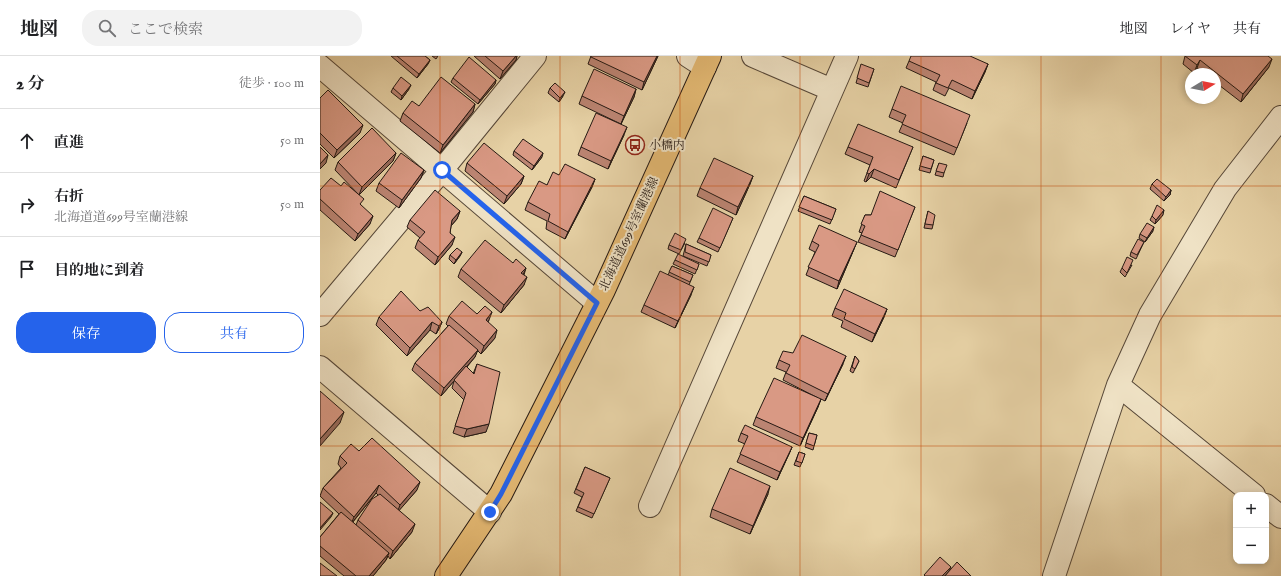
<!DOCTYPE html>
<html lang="ja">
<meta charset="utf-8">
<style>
body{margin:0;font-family:"IM FELL English","Noto Serif JP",serif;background:#f2f2f2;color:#202124}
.controls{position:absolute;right:12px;bottom:12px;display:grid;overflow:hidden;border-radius:8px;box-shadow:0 2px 6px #0003}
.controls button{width:36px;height:36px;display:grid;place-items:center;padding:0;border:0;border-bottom:1px solid #e0e0e0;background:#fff;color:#202124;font:20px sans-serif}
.compass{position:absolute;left:865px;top:12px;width:36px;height:36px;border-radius:50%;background:#fff;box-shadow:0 2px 6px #0003;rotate:80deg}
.stop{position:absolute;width:12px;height:12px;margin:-9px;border:3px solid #2563eb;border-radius:50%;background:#fff}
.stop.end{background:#2563eb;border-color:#fff;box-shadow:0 1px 4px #0008}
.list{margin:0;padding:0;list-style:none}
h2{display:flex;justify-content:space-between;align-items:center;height:52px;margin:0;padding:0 16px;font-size:17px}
h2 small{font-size:13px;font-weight:400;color:#757577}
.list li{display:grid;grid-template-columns:26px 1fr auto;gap:12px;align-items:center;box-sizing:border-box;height:64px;padding:0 16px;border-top:1px solid #e0e0e0}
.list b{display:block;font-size:15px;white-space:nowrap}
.list p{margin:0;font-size:13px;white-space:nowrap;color:#757577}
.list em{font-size:13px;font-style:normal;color:#757577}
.actions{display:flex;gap:8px;padding:12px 16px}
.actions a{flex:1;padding:9px 0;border:1px solid #2563eb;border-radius:16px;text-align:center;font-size:14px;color:#2563eb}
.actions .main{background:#2563eb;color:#fff}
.icon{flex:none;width:22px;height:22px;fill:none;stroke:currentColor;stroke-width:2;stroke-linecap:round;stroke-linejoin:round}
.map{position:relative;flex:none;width:961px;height:520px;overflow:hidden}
header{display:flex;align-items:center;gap:24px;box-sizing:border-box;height:56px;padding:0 20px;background:#fff;border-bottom:1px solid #e0e0e0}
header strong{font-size:19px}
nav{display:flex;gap:22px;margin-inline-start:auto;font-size:14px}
.search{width:280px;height:36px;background:#f2f2f2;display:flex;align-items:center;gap:10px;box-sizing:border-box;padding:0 14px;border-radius:16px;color:#757577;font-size:15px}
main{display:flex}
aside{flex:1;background:#fff}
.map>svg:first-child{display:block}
</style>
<header>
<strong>地図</strong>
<div class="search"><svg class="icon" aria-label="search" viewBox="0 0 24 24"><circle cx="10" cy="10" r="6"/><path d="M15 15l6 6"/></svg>ここで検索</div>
<nav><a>地図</a><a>レイヤ</a><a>共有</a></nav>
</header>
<main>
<aside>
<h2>2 分<small>徒歩 · 100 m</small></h2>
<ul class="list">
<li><svg class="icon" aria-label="ahead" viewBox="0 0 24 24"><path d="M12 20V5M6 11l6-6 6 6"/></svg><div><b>直進</b></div><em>50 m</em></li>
<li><svg class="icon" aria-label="right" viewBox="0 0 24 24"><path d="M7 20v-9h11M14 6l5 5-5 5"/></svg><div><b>右折</b><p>北海道道699号室蘭港線</p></div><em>50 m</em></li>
<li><svg class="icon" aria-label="arrive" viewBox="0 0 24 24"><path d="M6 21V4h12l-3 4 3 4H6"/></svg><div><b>目的地に到着</b></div></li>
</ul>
<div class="actions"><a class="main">保存</a><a>共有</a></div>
</aside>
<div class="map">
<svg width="961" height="520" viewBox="0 0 961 520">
<rect width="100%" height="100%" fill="#e7d2a6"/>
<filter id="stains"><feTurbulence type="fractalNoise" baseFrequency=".005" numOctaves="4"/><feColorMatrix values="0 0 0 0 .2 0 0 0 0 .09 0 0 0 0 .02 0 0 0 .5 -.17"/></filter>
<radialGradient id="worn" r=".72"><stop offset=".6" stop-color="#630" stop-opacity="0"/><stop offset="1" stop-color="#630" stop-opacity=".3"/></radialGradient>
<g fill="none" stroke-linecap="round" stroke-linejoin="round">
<g stroke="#564738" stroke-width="24">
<path id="minor" d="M368 0 385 11
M433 0 512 34
M0 10 277 247
M0 259 122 114 215 0
M0 311 170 456
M798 329 934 439
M946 449 961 461
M330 450 527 0
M734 520 798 329 830 259 905 133 961 61"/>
</g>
<g stroke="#251913" stroke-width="24">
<path id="major" d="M126 520 181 438 284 234 390 0"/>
</g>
<use href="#minor" stroke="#efe2c5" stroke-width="22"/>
<use href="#major" stroke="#e4b973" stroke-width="22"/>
</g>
<path fill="#bb8472" stroke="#251913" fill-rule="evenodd" d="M71 0H105L110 4 108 8 97 22Z
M112 0H118L116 3Z
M154 0H197L196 4 180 23Z
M271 0H338L322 34 268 8Z
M865 0 949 11 921 46 895 26V18H886L877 12 874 17 863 8Z
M589 5 668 8 665 16 652 43 629 32 625 40 613 34 616 26 586 12Z
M540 13H554L548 31 536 27Z
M133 22 176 24 175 28 158 48 131 26Z
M73 32 89 33 81 44 71 36Z
M230 32 243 40 239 46 228 37Z
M316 33 314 41 301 68 259 48 262 40Z
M0 42 40 77 14 102 0 88Z
M155 48 153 56 120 97 80 65 83 57 99 50Z
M572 53 647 67 634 99 579 76 583 67 569 61Z
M304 79 288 113 258 99 261 91Z
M528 91H593L576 132 551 121 546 126 544 125 550 109 525 98Z
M194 95 222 101 212 114 193 99Z
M76 97 73 105 39 139 15 114 18 106Z
M603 100 614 104 610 117 599 114Z
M147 107 204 120 201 128 184 148 145 115Z
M619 107 624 117 623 121 615 119Z
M104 114 101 122 79 152 56 135 59 127Z
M239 119 275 123 272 131 245 183 226 173 227 165 205 154 208 146 227 129Z
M433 120 430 128 416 159 377 140 380 132Z
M832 128 851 134 850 139 844 145 830 133Z
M21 130 41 149 50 168 35 185 0 154V134Z
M484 140 516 153 510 168 478 155Z
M595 151 575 201 538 186 542 177 539 176 545 159H551Z
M140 155 137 163 131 170 130 177 132 189 115 209 95 192 98 184 100 182 87 171 90 164Z
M608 155 613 169 612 173 604 172Z
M843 159 835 168 830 164 832 160Z
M413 162 398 196 377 186 379 182Z
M833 175 825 186 819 182 820 178Z
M492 185 534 193 517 233 486 219 495 196 489 193Z
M824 186 816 203 810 200 811 196Z
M365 187 359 198 348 193 349 189Z
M366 188 391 199 387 210 363 200Z
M142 196 140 200 134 208 129 203 130 199Z
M355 204 379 208 375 218 353 208Z
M193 207 206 212 204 219V229L181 257 138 221 141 213Z
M812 209 805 221 800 216 802 212Z
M352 210 373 219 369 229 371 239 355 272 321 256 324 249 348 219Z
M515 252 567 253 564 261 552 286 521 271 523 265 512 260Z
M100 255 122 266 119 273 116 278 110 274 87 300 56 269 59 261Z
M157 258 169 264 168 266 175 282 161 298 157 294 155 301 147 311 153 318 157 308 166 376 144 381 133 377 144 344 132 332 134 325 121 340 92 314 95 307 128 270 126 268 129 260Z
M535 300 539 305 533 317 530 315Z
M459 304 523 308 505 345 501 343 498 351 480 390 433 369 436 361 498 342 463 324 466 316 456 312Z
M421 377 472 391 469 398 457 424 417 406 425 388 418 385Z
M489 377 497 379 493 394 485 391Z
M39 395 97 434 79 454 92 476 70 503 68 500 66 504 53 520H24L0 500V481L19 458 0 440 3 432 21 412 18 408 20 400ZM56 437 58 439 38 464 36 469 33 466Z
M479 396 485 398 480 411 474 409Z
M265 411 290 422 272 462 256 455 262 441 254 437Z
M448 438 430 478 390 461 392 453Z"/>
<path fill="#986b5c" stroke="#251913" d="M196 0H197L196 4 180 23 183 15Z
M337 0H338L322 34 324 26Z
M952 3 949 11 921 46 923 38Z
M110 4 108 8 97 22 99 18Z
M880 4 877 12 874 17 877 9Z
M668 8 665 16 652 43 655 35Z
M176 24 175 28 158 48 160 44Z
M91 29 89 33 81 44 82 40Z
M316 33 314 41 301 68 304 60Z
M245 36 243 40 239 46 240 42Z
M155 48 153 56 120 97 123 89Z
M43 69 40 77 14 102 17 94Z
M307 71 304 79 288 113 291 105Z
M76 97 73 105 39 139 42 131Z
M223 97 222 101 212 114 214 110Z
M8 99 6 107 0 113V108Z
M554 113 551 121 546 126 549 118Z
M104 114 101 122 79 152 82 144Z
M204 120 201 128 184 148 187 140Z
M433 120 430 128 416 159 418 151Z
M275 123 272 131 245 183 248 176Z
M851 134 850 139 844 145 846 141Z
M844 154 843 159 835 168 836 164Z
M140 155 137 163 129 172 132 164Z
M53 160 50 168 35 185 38 178Z
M834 171 833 175 825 186 827 182Z
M135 181 132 189 115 209 118 201Z
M537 186 534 193 517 233 519 225Z
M142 196 140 200 134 208 136 204Z
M206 212 203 219 201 217Z
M207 221 204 229 181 257 184 249Z
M374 231 371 239 355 272 358 265Z
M567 253 564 261 552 286 555 278Z
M172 256 169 264 163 272 166 264Z
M112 266 110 274 87 300 90 292Z
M122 266 119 273 116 278 119 270Z
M177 274 175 282 161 298 164 290Z
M158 294 155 301 121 340 124 332Z
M526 300 523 308 505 345 508 338Z
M501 343 498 351 480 390 483 382Z
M24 356 20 367 0 390V383Z
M169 368 166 376 144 381 147 373Z
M472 391 469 398 457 424 460 416Z
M100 426 97 434 77 457 80 449Z
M59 429 56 437 31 468 34 461Z
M450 430 448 438 430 478 433 470Z
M13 457 11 461 0 474V472Z
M95 468 92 476 70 503 73 495Z
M69 497 66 504 53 520H49Z
M631 511 629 515 625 520H622Z"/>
<path fill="#d99984" stroke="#251913" d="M77 0H105L110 4 99 18Z
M165 0H196L183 15Z
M271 0H337L324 26 271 1Z
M591 0H650L668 8 655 35 632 24 628 32 616 27 620 19 589 5Z
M865 0H948L952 3 923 38 880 4 877 9Z
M149 1 176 24 160 44 133 22Z
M541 8 554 13 549 27 537 22Z
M274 13 316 33 304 60 262 40Z
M81 21 91 29 82 40 73 32Z
M121 21 155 48 123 89 83 57 92 45 99 50Z
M235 27 245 36 240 42 230 32Z
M581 30 650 59 637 92 582 68 586 59 572 53Z
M8 34 43 69 17 94 0 77V42Z
M276 57 307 71 291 105 261 91Z
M538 68 593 91 579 124 554 113 549 118 547 117 553 101 528 91Z
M52 72 76 97 42 131 18 106Z
M203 83 223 97 214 110 194 95Z
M164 87 204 120 187 140 147 107Z
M0 91 8 99 0 108Z
M81 97 104 114 82 144 59 127Z
M603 100 614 104 611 113 600 110Z
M394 102 433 120 418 151 380 132Z
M619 107 627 109 624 117 616 115Z
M245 108 275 123 248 176 228 165 230 158 208 146 219 125 227 129 233 116 239 119Z
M11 122 21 130 24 126 44 143 40 148 53 160 38 178 0 143V134Z
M837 123 851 134 846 141 832 128Z
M115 134 140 155 132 164 130 177 135 181 118 201 98 184 105 176 90 164Z
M560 135 595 151 578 194 541 179 545 170 541 168 545 159H551Z
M484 140 516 153 512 164 479 151Z
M837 149 844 154 836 164 832 160Z
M393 152 413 162 400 192 379 182Z
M608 155 615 159 613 169 605 168Z
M827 167 834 171 827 182 820 178Z
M499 169 537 186 519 225 488 211 499 189 492 185Z
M355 177 366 183 361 194 349 189Z
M818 183 824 186 817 199 811 196Z
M165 184 193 207 196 203 206 212 201 217 207 221 184 249 141 213Z
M366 188 391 199 389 206 365 196Z
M137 192 142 196 136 204 130 199Z
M358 198 379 208 377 214 355 204Z
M807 201 813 204 807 217 802 212Z
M352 210 373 219 370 226 349 216Z
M340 215 374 231 358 265 324 249Z
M524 233 567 253 555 278 524 263 526 257 515 252Z
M81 235 100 255 108 251 122 266 119 270 112 266 90 292 59 261Z
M142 245 157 258 165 250 172 256 166 264 177 274 164 290 129 260Z
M129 269 158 294 124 332 95 307Z
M482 279 526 300 508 338 466 317 470 309 459 304 463 295 473 297Z
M535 300 539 305 535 313 532 311Z
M157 308 180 316 169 368 147 373 135 370 146 337 134 324 146 310 154 318Z
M454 322 501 343 483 382 436 361Z
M0 335 24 356 0 383Z
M425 369 472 391 460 416 420 398 428 380 421 377Z
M489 377 497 379 494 390 486 387Z
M52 382 100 426 80 449 59 429 34 461 3 432 27 407 20 400 31 388 39 395Z
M479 396 485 398 482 407 476 405Z
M265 411 290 422 274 458 258 451 264 437 256 433Z
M410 412 450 430 433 470 392 453Z
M60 438 95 468 73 495 38 464 52 443Z
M0 446 13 457 0 472Z
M21 456 69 497 49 520H36L0 490V481Z
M620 501 631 511 622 520H605L604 519Z
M637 506 651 520H625Z
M0 507 17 520H0Z"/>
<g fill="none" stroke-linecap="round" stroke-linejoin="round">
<path stroke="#2563eb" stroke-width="5" d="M122 114 277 247 181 438 170 456"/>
</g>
<path fill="none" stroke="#cb4f0d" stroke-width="1" stroke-opacity="0.55" d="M120 0V520M240 0V520M360 0V520M480 0V520M601 0V520M721 0V520M841 0V520M0 130H961M0 260H961M0 390H961"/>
<defs>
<g id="bus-ring" transform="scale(1)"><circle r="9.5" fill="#efe2c5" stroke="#8f2418" stroke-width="1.5"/><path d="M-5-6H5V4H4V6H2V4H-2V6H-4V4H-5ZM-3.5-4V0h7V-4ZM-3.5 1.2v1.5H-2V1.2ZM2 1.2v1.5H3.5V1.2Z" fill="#8f2418"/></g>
</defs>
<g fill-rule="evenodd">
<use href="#bus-ring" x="315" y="89"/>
</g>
<g text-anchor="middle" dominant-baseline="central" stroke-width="4" stroke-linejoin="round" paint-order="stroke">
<g font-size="12" fill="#251913" stroke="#efe2c5" text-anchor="start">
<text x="329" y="89">小橋内</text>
</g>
<g font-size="12" fill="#251913" stroke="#efe2c5">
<text transform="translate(309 178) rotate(-65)">北海道道699号室蘭港線</text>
</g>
</g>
<rect width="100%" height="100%" filter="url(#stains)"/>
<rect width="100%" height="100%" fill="url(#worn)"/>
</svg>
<div class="controls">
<button>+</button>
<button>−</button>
</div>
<svg class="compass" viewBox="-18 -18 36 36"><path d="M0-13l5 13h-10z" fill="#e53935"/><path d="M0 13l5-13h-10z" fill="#757577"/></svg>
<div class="stop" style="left:122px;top:114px"></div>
<div class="stop end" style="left:170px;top:456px"></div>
</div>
</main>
